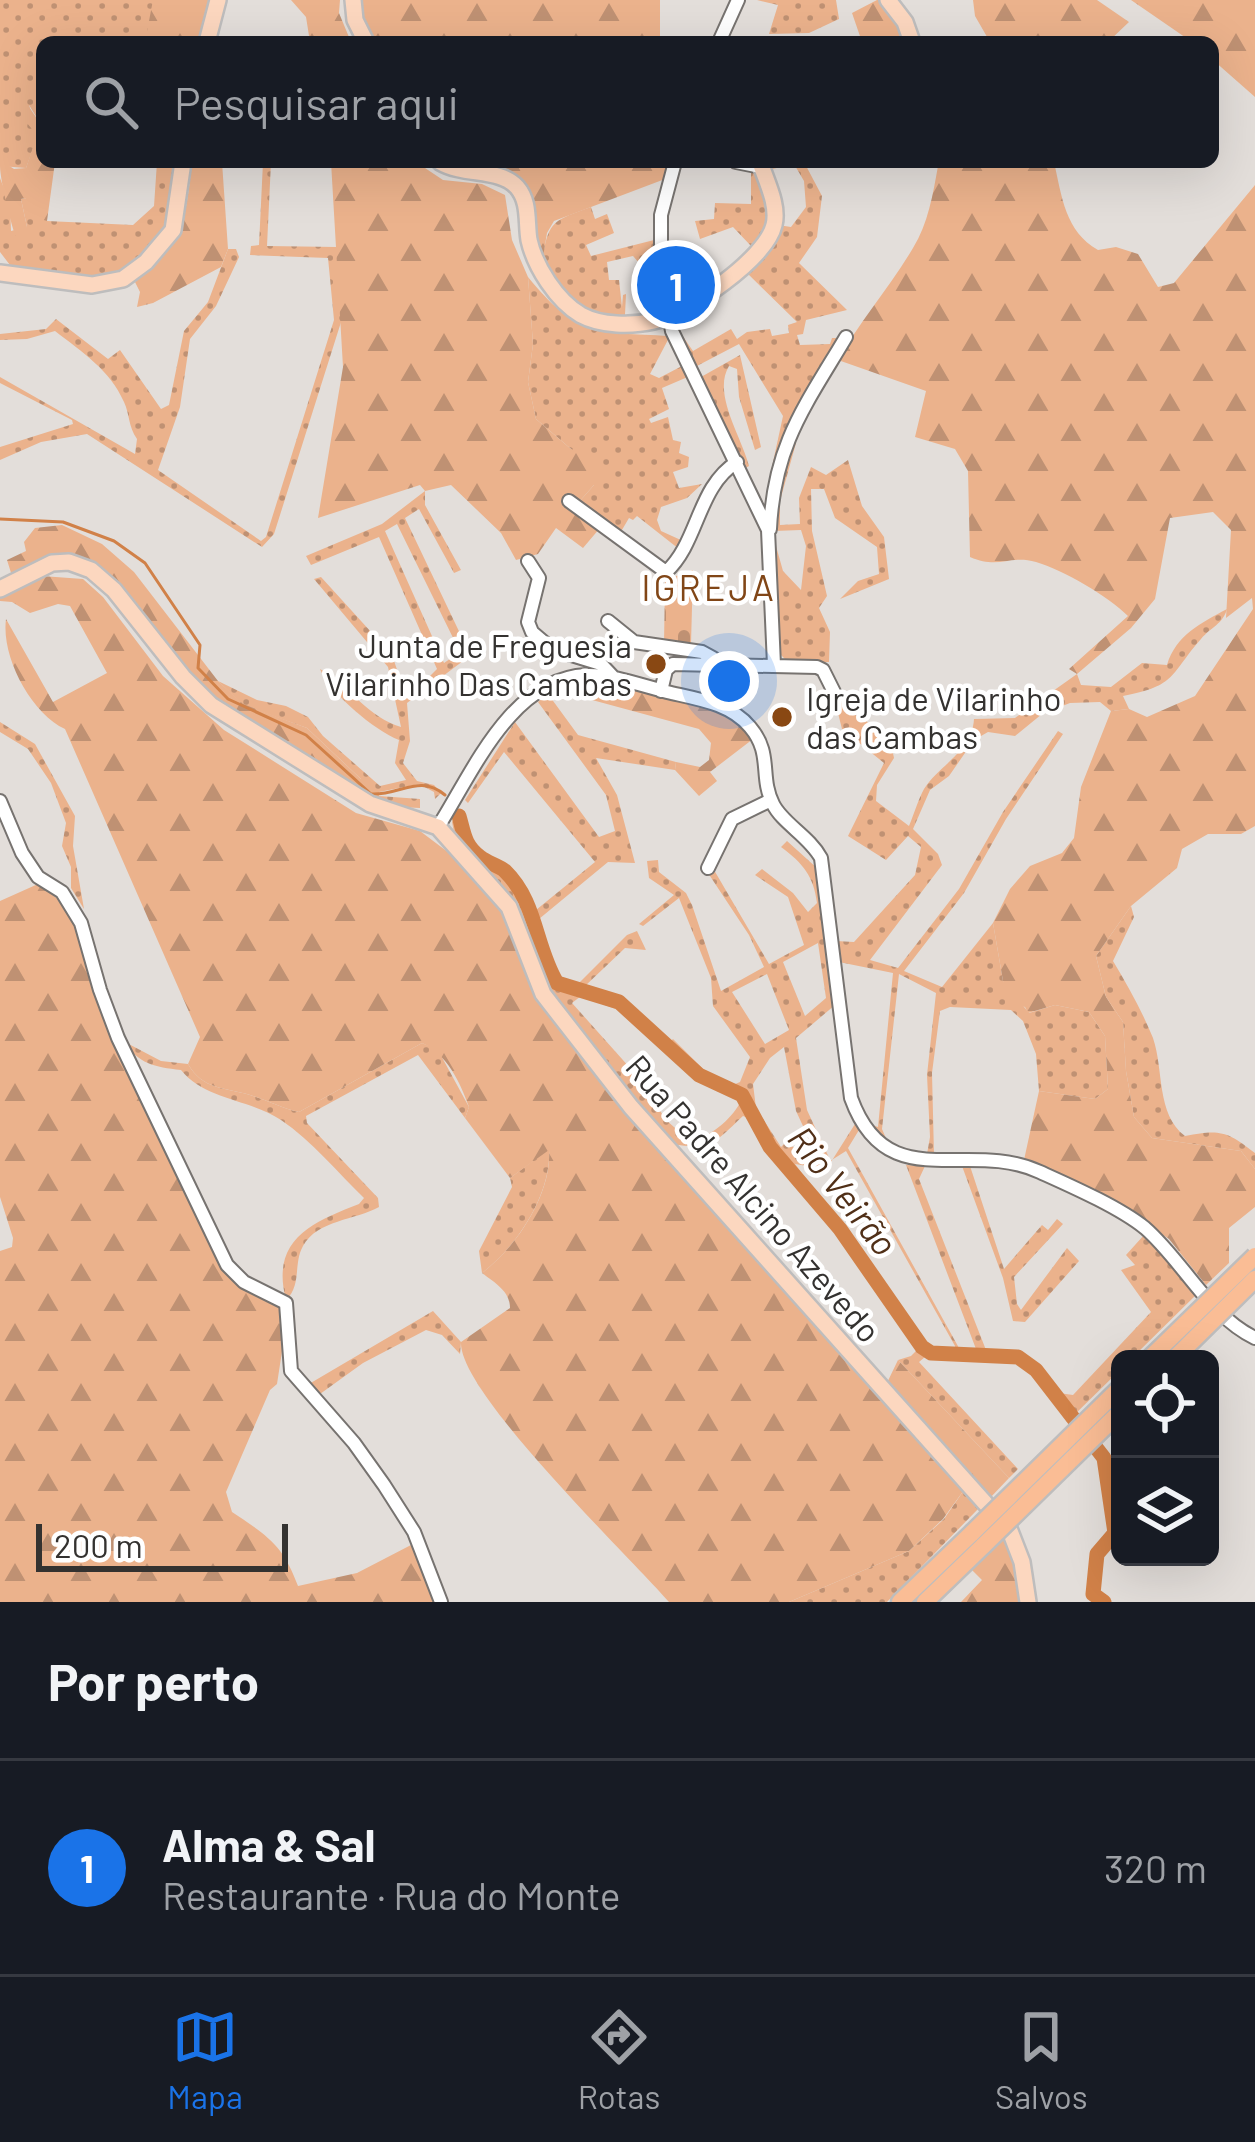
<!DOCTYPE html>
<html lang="pt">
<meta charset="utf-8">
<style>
body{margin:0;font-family:Barlow,sans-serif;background:#242831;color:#f1f3f6}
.controls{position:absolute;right:36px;bottom:36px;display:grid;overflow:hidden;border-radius:18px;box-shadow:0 12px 48px #0002}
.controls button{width:108px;height:108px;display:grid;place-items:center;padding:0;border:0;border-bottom:3px solid #363941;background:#171b24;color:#f1f3f6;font:60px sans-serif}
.scale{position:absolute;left:36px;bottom:30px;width:252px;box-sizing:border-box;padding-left:12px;border:6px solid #343230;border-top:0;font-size:33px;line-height:42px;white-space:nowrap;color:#343230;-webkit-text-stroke:9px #fff;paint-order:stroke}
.you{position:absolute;left:729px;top:681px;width:42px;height:42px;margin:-30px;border:9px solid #fff;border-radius:50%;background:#1a73e8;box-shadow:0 0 0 18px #1a73e833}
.badge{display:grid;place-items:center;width:78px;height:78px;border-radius:50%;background:#1a73e8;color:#fff;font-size:39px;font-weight:700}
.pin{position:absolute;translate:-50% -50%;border:6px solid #fff;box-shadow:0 3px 12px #0006}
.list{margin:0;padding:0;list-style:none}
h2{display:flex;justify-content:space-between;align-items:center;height:156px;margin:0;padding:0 48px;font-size:51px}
h2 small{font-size:39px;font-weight:400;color:#9ea1a6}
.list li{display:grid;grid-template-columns:78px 1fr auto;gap:36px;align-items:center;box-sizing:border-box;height:216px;padding:0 48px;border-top:3px solid #363941}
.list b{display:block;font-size:45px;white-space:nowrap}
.list p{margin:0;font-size:39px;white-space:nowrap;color:#9ea1a6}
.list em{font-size:39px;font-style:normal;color:#9ea1a6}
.icon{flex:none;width:66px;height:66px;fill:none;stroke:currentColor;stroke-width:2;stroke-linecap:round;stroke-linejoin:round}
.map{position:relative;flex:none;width:1255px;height:1602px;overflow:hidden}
.search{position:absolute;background:#171b24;box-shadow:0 12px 48px #0002;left:36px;right:36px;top:36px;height:132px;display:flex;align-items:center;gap:30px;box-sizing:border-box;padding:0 42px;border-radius:18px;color:#9ea1a6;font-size:45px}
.sheet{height:372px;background:#171b24}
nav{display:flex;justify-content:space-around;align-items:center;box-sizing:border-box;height:168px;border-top:3px solid #363941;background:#171b24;font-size:33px;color:#9ea1a6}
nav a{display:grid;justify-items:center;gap:6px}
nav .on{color:#1a73e8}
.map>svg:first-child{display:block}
</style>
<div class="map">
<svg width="1255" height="1602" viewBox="0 0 1255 1602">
<defs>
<pattern id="grass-dots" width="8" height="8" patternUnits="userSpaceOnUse" patternTransform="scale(3)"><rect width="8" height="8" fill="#ebb28c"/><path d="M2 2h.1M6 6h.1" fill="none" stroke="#bf9173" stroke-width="1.8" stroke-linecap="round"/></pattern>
<pattern id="forest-firs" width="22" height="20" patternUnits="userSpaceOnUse" patternTransform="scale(3)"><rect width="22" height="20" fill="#ebb28c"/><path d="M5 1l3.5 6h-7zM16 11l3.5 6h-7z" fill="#bf9173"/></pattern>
<pattern id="cemetery-stones" width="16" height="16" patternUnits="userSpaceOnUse" patternTransform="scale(3)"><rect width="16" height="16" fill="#ebb28c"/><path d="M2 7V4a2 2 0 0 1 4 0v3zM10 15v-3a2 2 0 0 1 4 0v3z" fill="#bf9173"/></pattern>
</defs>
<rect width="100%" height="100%" fill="#e3deda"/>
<path fill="url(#grass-dots)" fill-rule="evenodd" d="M0 0H154L146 42H42V126L29 105 38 135 26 168 0 166Z
M757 0H836L839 19 809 33 769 34 778 5Z
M157 162H179L174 217 156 244 127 272 103 280 13 269 0 252V178L10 204 11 231 27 227 21 199 25 198 47 221 133 225 154 206Z
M263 162H271L267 246 337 247 342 319 274 534 262 547 87 434 41 442 0 460V447L73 424 72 420 0 383V377L135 454 137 439C128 426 130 415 124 402 110 370 82 352 55 331L27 339 0 340V334L46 329 56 319 108 359 120 350 161 409 169 405 184 331 208 302 228 249H236L239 257 216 306 190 339 180 407 158 470 261 541 266 537 334 320 328 258 250 255 251 246 259 245Z
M765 162H804L822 196 817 237 799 263 847 310 806 320 803 334 797 335 800 345 830 344 832 338H842L788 427 768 485 783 416 739 344 695 367 681 339 684 338 693 351 731 329 737 339 747 332 770 329 772 336 789 333 788 325 797 322 745 271 778 225 791 227 806 207 804 181 794 164 768 170Z
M751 171 759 172C767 203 777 222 752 247L733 227 700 239 695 221 714 219 715 203 751 204Z
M591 207 595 219 607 214 614 233 586 245 591 256 658 239 655 262 640 264 633 256 607 262 609 280H619L622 307 623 295 626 294 625 315C578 316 569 298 542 263 548 221 552 221 591 207Z
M528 277C577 337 597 332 670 336L650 374 659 378 684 365 690 376 662 388 669 409 649 419 651 423 668 417 673 440 681 442 679 453 689 457 688 467 673 472 679 488 702 484 687 498 661 507 657 520 661 531 683 541 679 549 637 516 633 520 629 518 619 535 579 502 594 485 571 449 536 419 528 382 533 344Z
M740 355 761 447 755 450 739 397 737 369 729 366C712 394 742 437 749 466L744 469 701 377Z
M789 442 796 443 780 501V525L800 524 799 498 811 467 826 475 848 460 862 506 884 537 889 579 840 599 858 581 879 574 877 547 835 518 824 489H811L812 531 827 596 819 608 830 632 829 662 789 663 780 654 776 546 783 571 801 590 806 546 801 530 774 531V499Z
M425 491V505L461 570 454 573 419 509 405 518 466 646 474 642 479 649 407 703 410 741 403 763 417 781 434 785 441 793 435 799 434 792 419 784 379 792V796L420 799V808C392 807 372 803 350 787L361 779 307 728 243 705 218 681 257 700 286 706 308 717 323 736 380 786 406 780 395 763 399 740C375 731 329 692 320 669 349 686 369 718 401 727L388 667 314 579 321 577 392 655 405 693 417 689 437 669 379 537 311 565 306 556 382 524ZM397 524 460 652 444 663 385 531Z
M1227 609C1223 624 1211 627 1201 639 1170 674 1177 686 1123 696L1129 709 1111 711 1100 702 1070 703 1042 714 1015 736 988 732 974 740 949 776 930 790 913 829 938 854 942 865 870 960 898 968 959 889 1003 812 1058 731 1063 734 1006 819 964 893 904 971 942 987 993 923 1003 981 1029 1013 1055 1005 1089 1012 1105 1036 1108 1089 1095 1099 1039 1091 1036 1054 1023 1021 1011 1010 950 1007 940 1011 932 1073 934 1155 927 1154 930 1137 927 1075 936 993 899 974 882 1129 888 1143 866 1123 878 1127 893 973 839 962 836 941 854 942 915 875 921 847 908 836 886 860 848 836 884 763 842 729 834 697 890 739 894 758 877 785 876 801 909 826C914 814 918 800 924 789 940 764 972 752 974 719L1015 718 1077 674 1081 685 1111 687 1142 663 1167 665C1176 635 1201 623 1227 609Z
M548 694 578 735 676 762 675 770 596 758 617 795 635 863 608 862 539 919 554 971 566 983 578 984 627 935 637 931 646 950 625 948 584 987 601 997 629 1003 664 1037 656 1043 621 1011 581 996 572 1003 639 1078 666 1120 691 1142C710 1136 730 1121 740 1103L735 1096 698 1080 667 1045 673 1039 706 1072 733 1085 740 1082 750 1057 713 1006 711 978 679 898 643 926 639 924 674 895 649 878 647 861 658 860 659 872 686 893 692 905 721 991 764 967 749 935 710 876 701 871 707 862 714 870 769 964 804 945 788 897 755 875 762 869 793 893 808 912 817 903C814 877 803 863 781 847L787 841 818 869 835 1005 796 1038 807 1110 831 1162 855 1124 859 1130 848 1148 959 1348 976 1349 906 1165 925 1166 919 1179 986 1350C1029 1354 1033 1360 1059 1393L1073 1395 1151 1312 1121 1270 1135 1265 1126 1255 1144 1235 1198 1293 1131 1359H1120V1370L1067 1422 1036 1375 1015 1361 925 1357 919 1362 1018 1469 1009 1478 898 1360 911 1356 919 1348 838 1233 770 1155 750 1119 743 1116C716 1141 712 1151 673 1144L551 995 517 910 497 879 454 832 452 822 462 809 468 838 491 860 507 866 536 910 595 862 504 752 468 803 465 800 515 722 599 837 615 831 606 795 538 702ZM818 943 826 998 805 1016 783 962ZM767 974 789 1030 765 1044 732 992ZM784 1047 796 1111 816 1154 784 1144 781 1147 756 1108 753 1084 770 1058ZM846 1151 955 1346V1348L924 1345 846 1230 795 1164 819 1168Z
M0 722 35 744 75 816 73 846 84 909 71 888V867L62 846 66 823 51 783 28 749 0 732Z
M1131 906 1134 917 1113 961C1128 986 1142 1011 1153 1038 1164 1070 1156 1114 1185 1136 1220 1129 1227 1131 1255 1153V1169L1241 1151 1152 1138 1134 1117 1126 1071 1123 1022 1106 997 1096 956Z
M123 1041 161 1061 188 1064C203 1090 224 1087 250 1095 267 1100 281 1108 299 1112L422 1043 438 1050 469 1107 465 1118 418 1055 306 1116 307 1123 378 1198 379 1207C356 1220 317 1220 303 1246 293 1264 302 1285 286 1300 270 1239 313 1222 359 1204L364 1198C338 1173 312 1141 281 1120 250 1099 205 1100 181 1070 154 1067 139 1064 123 1041Z
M549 1149C552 1193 517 1247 482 1273L479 1251 512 1187 510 1178Z
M962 1166H970L1004 1269 1042 1225 1048 1230 1057 1219 1063 1224 1014 1277 1017 1304 1021 1310 1067 1248 1079 1261 1025 1322 1013 1321 1003 1278Z
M433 1311 461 1342 460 1354 442 1335 426 1330 363 1363 320 1394 309 1384Z
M964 1490 980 1507 887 1602H789L909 1551 944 1519Z"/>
<path fill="url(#forest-firs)" d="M153 0H211L200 42H145Z
M291 0H340L339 13 351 42H310L306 17Z
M360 0H660V42H375L360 17Z
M877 0H882L898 23 905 42H862L852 13Z
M973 0H1097L1129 22 1108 42H990L975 16Z
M1131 0H1255V97L1213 60V42H1192Z
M25 101 42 126V162H55L47 221 37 218 25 198 21 199 27 227 20 247C13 235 0 181 0 166L2 161 14 169 26 168 37 135 26 122Z
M192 162H222L228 249 221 267 153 303 137 307 140 292 135 282C184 240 185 224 192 162Z
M331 162H416L443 180 482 184 505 195 512 240 528 277 533 344 528 382 536 419 571 449 603 459 594 485 579 502 569 494 563 506 600 528 583 548 556 528 538 554 516 560 501 533 451 485 425 491 420 485 318 518 343 367Z
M451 162H670L665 179 554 221 547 233 542 263 536 249 527 192Z
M991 162H1054C1062 197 1065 231 1098 250L1116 247 1138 254 1158 287 1174 283 1255 185V826L1241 834H1208L1182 849 1177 868 1131 906 1096 956 1106 997 1123 1022 1126 1071 1134 1117 1152 1138 1241 1151 1255 1169V1207L1229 1228V1263L1206 1285 1169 1239 1138 1218 1024 1160 1039 1091 1095 1099 1108 1089 1105 1036 1089 1012 1055 1005 1028 1013 1025 1007 1011 1003 1003 981 993 923 1010 889 1030 866 1062 853 1074 838 1081 787 1111 711 1129 709 1147 717 1195 696 1253 609 1252 598 1226 618 1231 530 1213 512 1170 518 1155 599 1131 628 1077 674 1069 669 1128 616C1108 596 1063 570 1036 562 1009 554 1000 570 970 557L968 471 955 449 915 437 926 391 838 360C860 321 890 287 913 248 928 224 933 194 938 166H987Z
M62 525 102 544 134 572 218 681 243 704 307 728 362 780 350 787C308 761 260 739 222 708 175 670 119 550 54 556 39 557 24 569 12 576L7 560 26 551 24 542 35 528Z
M42 576 83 579 103 597 163 676 224 730 356 813 420 831 473 871 504 912 538 1002 619 1102 964 1490 943 1519 909 1551 789 1602H669C630 1557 458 1392 461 1342L510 1308C510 1291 495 1283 482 1273 517 1247 552 1193 549 1150L510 1178 465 1118 469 1107C460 1082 447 1054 422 1043L299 1112C281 1108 267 1100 250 1095 224 1087 203 1090 188 1064L200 1037 65 729C31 713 1 657 6 619L53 702 107 673 70 606 58 604 30 613 12 602 0 601V597Z
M593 680C648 692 713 696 753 739L710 772 717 781 699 796 675 770 676 762 700 767 709 760 711 743 699 729 570 694H548L567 684Z
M38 884 58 899 79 932 98 1005 220 1264 233 1280 281 1306 287 1319 277 1384 270 1390 226 1492 232 1512C268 1536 283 1545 298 1586L357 1573 411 1545 434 1602H0V1251L12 1247 13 1238 0 1197V901Z
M898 1360 1009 1478 990 1498 885 1387Z
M1005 1538 1017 1557 1023 1602H961L982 1580 972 1570Z"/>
<path fill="url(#cemetery-stones)" d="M693 570 691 644H664L665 580Z"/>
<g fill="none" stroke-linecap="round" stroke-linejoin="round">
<path stroke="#d18148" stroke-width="3" d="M0 519 63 522 114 541 145 563 200 645 198 668 228 699 306 735 371 794C399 796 420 773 445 795"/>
<path stroke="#d18148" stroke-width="15" d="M459 816C464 833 464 845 480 857 487 863 498 865 505 871 537 902 535 947 557 983L619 1002 699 1075 742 1095 770 1147 840 1229 922 1347 931 1353 1018 1357 1036 1370 1104 1458 1115 1533 1097 1554 1093 1594 1104 1602"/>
<g stroke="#777370" stroke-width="16">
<path id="minor" d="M719 42 738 0
M675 162 661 215V276L672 331 768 530 774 665
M736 162 761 167
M569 501 666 572C699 542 697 487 737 462
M770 529C774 445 805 406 846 337
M528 561 539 578 528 622 532 632 552 649 601 664 616 680
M608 621 634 642 702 652 713 658 714 665
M661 691 666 670 673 664 817 667 823 670 834 692
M0 801 22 853 38 877 62 892 81 923 100 990 118 1038 227 1265 244 1282 286 1303 291 1371 354 1443 384 1485 414 1532 441 1602
M438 827C473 772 511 679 586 675 612 674 643 686 667 692 697 699 730 703 750 727 773 754 759 776 773 804 782 823 809 836 821 858L851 1098C887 1198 967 1138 1040 1172 1071 1186 1119 1207 1145 1228 1183 1261 1209 1316 1255 1338
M708 868 732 819 771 800"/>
</g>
<g stroke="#bebdbd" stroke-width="20">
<path id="major" d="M353 0 355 20 366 42
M888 0 905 22 912 42
M207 42 218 0
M440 162C464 176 500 168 517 187 530 202 526 222 529 240 535 267 557 301 581 315 601 326 632 326 654 321 687 313 766 259 774 225 779 205 766 181 760 162
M0 273 92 285 123 279 146 262 173 230 183 162
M0 589 52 563 69 562 91 570 114 590 183 677 211 705 370 804 438 827 509 907 543 994 631 1107 1010 1531 1022 1562 1028 1602"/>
</g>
<g stroke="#bebdbd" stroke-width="21">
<path id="highway" d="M900 1602 972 1533
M925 1602 984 1545"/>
</g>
<use href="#minor" stroke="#fff" stroke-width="12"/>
<use href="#major" stroke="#fcd7bf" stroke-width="15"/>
<use href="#highway" stroke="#fabd95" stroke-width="16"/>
<g stroke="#bebdbd" stroke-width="21" stroke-linecap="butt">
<path id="highway-bridge" d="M1149 1359 1255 1256
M1174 1359 1255 1279
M972 1533 1120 1388
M984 1545 1120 1412"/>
</g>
<use href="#highway-bridge" stroke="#fabd95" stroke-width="16"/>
</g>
<g fill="#894813" stroke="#fff" stroke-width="4.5">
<circle cx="656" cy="664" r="12"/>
<circle cx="782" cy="717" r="12"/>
</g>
<g text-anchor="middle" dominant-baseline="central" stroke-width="9" stroke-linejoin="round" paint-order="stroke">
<g font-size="33" fill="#343230" stroke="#fff" text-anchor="end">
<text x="632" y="645">Junta de Freguesia<tspan x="632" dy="38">Vilarinho Das Cambas</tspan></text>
<text x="806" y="698" text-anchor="start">Igreja de Vilarinho<tspan x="806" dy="38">das Cambas</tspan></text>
</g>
<g font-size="33" fill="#343230" stroke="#fff">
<text transform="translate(754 1198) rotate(49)">Rua Padre Alcino Azevedo</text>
</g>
<g font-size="36" letter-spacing="3" fill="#814617" stroke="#fff">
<text x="709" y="586">IGREJA</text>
</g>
<g font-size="36" font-style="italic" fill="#502f17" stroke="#fff">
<text transform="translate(844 1190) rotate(52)">Rio Veirão</text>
</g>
</g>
</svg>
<div class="controls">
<button><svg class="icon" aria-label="locate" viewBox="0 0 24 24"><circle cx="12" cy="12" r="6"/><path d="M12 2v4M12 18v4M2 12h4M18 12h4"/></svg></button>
<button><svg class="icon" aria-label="layers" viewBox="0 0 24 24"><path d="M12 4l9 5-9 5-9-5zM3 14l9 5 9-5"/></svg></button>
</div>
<div class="scale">200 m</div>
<div class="you"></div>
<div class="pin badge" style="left:676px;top:285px">1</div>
<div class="search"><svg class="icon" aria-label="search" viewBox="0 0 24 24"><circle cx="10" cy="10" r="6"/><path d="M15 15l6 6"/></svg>Pesquisar aqui</div>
</div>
<section class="sheet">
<h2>Por perto<small></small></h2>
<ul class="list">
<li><span class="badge">1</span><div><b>Alma &amp; Sal</b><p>Restaurante · Rua do Monte</p></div><em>320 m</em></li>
</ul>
</section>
<nav>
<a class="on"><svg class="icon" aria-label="map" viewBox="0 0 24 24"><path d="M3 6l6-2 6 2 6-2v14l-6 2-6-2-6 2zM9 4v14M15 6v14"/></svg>Mapa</a>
<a><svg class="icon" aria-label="directions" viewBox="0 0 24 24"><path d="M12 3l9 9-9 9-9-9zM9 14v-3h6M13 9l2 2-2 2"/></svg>Rotas</a>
<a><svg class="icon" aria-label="saved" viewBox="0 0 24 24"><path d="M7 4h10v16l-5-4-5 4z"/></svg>Salvos</a>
</nav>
